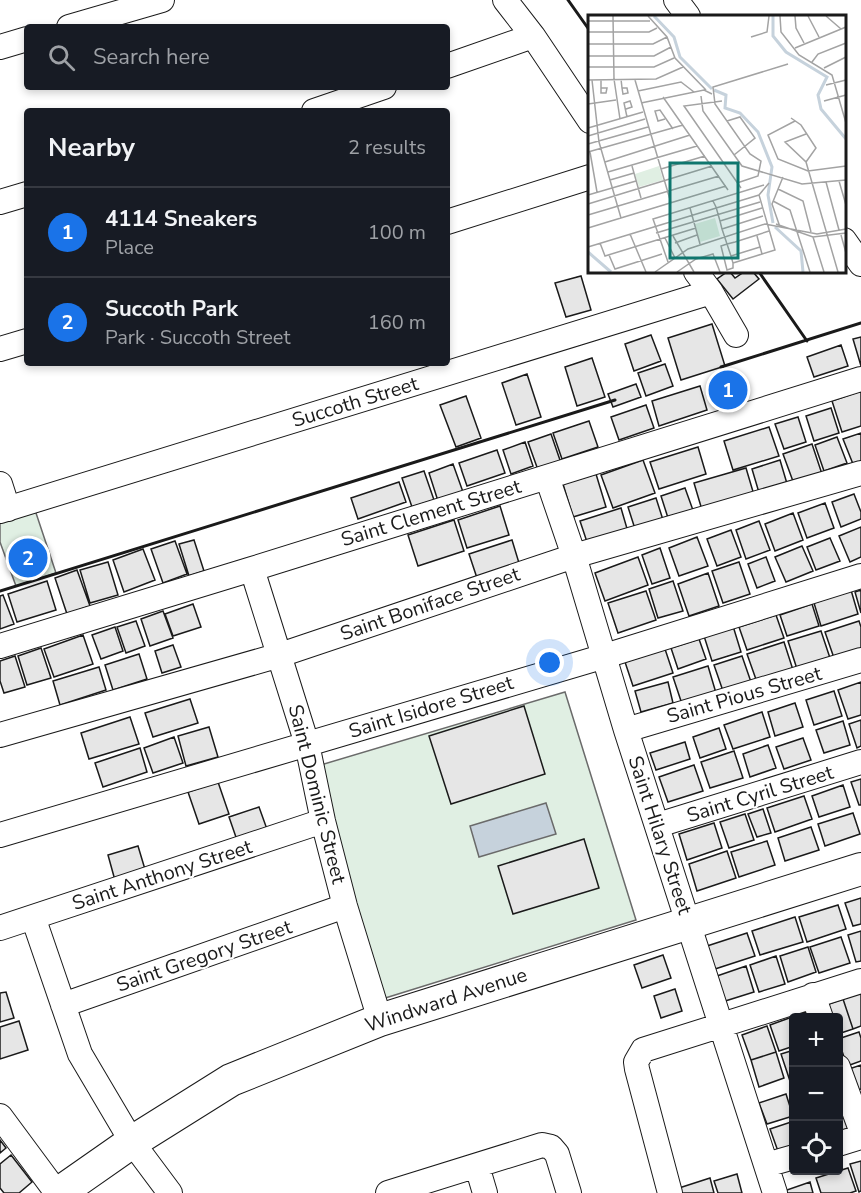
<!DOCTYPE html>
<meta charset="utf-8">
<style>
body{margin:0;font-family:"Nunito Sans",sans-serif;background:#20242c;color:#f1f3f6}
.controls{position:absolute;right:18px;bottom:18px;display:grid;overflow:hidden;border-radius:6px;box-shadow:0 3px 9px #0003}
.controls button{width:54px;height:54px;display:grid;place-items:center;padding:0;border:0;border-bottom:2px solid #363941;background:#171b24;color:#f1f3f6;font:30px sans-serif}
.you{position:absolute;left:550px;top:663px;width:21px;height:21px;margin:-15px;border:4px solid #fff;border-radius:50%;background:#1a73e8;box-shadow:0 0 0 9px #1a73e833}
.badge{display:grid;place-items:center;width:39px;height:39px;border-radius:50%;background:#1a73e8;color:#fff;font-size:20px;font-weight:700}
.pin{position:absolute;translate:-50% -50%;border:3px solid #fff;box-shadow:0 2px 6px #0006}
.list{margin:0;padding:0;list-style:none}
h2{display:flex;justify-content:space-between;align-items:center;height:78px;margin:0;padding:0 24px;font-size:26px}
h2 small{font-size:20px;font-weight:400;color:#9ea1a6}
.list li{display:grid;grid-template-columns:39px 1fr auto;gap:18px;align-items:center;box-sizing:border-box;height:90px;padding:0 24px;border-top:2px solid #363941}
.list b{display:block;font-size:22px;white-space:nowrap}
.list p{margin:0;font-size:20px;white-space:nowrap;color:#9ea1a6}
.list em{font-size:20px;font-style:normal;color:#9ea1a6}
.icon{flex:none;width:33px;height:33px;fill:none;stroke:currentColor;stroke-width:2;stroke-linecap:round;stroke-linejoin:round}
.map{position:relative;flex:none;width:861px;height:1193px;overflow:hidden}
.search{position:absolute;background:#171b24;box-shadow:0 3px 9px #0003;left:24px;top:24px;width:426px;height:66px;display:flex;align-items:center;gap:15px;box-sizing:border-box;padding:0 21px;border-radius:6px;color:#9ea1a6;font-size:22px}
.panel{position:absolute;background:#171b24;box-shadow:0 3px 9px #0003;left:24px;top:108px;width:426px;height:258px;border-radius:6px}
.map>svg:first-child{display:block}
</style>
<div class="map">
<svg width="861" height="1193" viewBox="0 0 861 1193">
<rect width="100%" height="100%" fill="#fff"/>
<path fill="#e0efe3" stroke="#6a6a6a" stroke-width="1.5" d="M34 507 56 573 16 586 0 542V518Z
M565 692 636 920 382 999 314 767Z"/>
<path fill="#c6d2dc" stroke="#6a6a6a" stroke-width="1.5" d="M546 803 556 834 479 857 470 826Z"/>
<path fill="#e6e6e6" stroke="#1a1a1a" stroke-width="1.5" d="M727 272H730L735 278 744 272H753L759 279 733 299 717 279Z
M581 276 591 310 566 317 555 283Z
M712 324 725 366 681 380 668 338Z
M651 335 661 361 634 371 625 344Z
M861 337V366L853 339Z
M841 345 848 366 814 377 807 357Z
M592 358 605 397 577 406 565 367Z
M665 364 673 386 646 396 638 373Z
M527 374 541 417 516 425 502 383Z
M741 374 748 395 716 406 708 386Z
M636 384 641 397 613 407 608 394Z
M700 386 707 410 659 426 652 401Z
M861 391V426L842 432 832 401Z
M466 396 481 438 456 447 440 405Z
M646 405 654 428 619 440 611 417Z
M831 408 839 433 814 441 806 416Z
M798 417 806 442 784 449 775 424Z
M589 421 598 447 562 459 553 433Z
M769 427 779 456 733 470 724 441Z
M861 433V461L853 464 843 439Z
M551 434 561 463 538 470 528 442Z
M837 437 847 463 824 471 815 445Z
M525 442 533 466 511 474 503 450Z
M812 444 822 474 794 484 783 454Z
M698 447 706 474 659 489 650 462Z
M497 450 505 473 467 486 459 463Z
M643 460 655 493 613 508 601 475Z
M780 460 788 487 760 496 752 469Z
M453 464 463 492 438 501 429 473Z
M746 468 754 495 702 510 694 483Z
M424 471 434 500 412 507 402 478Z
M596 474 606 507 573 517 563 484Z
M399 482 406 502 358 519 351 498Z
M685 488 694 513 669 521 661 496Z
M854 494 861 512V519L841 527 832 502Z
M656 498 664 523 636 532 628 507Z
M825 503 834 528 807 538 798 513Z
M500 506 509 535 467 548 458 520Z
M621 508 628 532 588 545 580 521Z
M793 513 803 540 775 551 765 524Z
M454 520 464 551 418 566 408 535Z
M759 521 770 550 746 559 736 530Z
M861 527V557L850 562 839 536Z
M731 530 741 557 717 566 707 539Z
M697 537 708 566 679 576 669 548Z
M830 538 840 561 816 570 807 547Z
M194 540 204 571 189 576 179 544Z
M512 540 519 563 477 578 469 554Z
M175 541 187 574 163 583 151 549Z
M802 546 813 571 786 582 775 557Z
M660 548 670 578 652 584 642 555Z
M143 549 155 580 124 592 113 560Z
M638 557 648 585 605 601 595 573Z
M766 557 775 581 757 588 748 564Z
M108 562 118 595 90 603 80 570Z
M739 562 750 594 723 603 712 571Z
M77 570 90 606 67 614 55 578Z
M708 573 719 606 689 616 678 584Z
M47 581 56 610 17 622 8 594Z
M673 581 683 611 658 618 649 589Z
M851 590 858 614 821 626 814 603Z
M861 590V613L855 592Z
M646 591 656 620 618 633 608 603Z
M3 595 14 624 0 629V596Z
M193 604 201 627 173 636 165 614Z
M812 604 819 626 787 636 780 615Z
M163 611 173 638 150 646 141 619Z
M776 615 784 638 747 650 739 627Z
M136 621 145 646 126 653 117 627Z
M859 621 861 627V649L834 658 825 632Z
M733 626 741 652 712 661 704 636Z
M115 627 123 651 101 659 92 635Z
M821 631 830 658 797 669 788 641Z
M83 635 93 664 54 677 44 649Z
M699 639 706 659 678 669 671 648Z
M784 642 794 673 758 685 747 654Z
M173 645 181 667 162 673 155 651Z
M41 648 51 678 27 685 18 656Z
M665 649 673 673 633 686 625 662Z
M139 654 147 679 113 690 105 665Z
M15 656 25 687 4 693 0 681V661Z
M742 656 751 682 723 691 714 665Z
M708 666 716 693 682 704 673 677Z
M99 667 106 690 60 705 53 681Z
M668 682 673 703 641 712 635 691Z
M861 682V715L848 719 838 690Z
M834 691 842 716 814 725 806 700Z
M190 699 198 723 153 737 145 713Z
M795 703 803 727 775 736 768 712Z
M524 706 545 774 451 804 429 736Z
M762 712 770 737 733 749 724 725Z
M130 717 139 744 89 759 81 733Z
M861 720V746L857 748 849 724Z
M843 721 850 745 824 753 816 730Z
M209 727 218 757 186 766 178 736Z
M719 728 726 749 700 758 693 737Z
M174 737 183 763 153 773 144 748Z
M803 738 811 760 784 769 776 747Z
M685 742 690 759 656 770 650 753Z
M768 745 776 768 750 777 743 754Z
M140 748 147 772 103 787 95 763Z
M734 751 743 778 710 788 701 762Z
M694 765 703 791 668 802 659 777Z
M861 779V805H859L851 782Z
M218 782 229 814 199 824 188 792Z
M843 785 850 807 819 817 812 796Z
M804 796 812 819 775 832 767 808Z
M259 807 268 832 238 843 229 817Z
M763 809 771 833 757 837 748 814Z
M853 813 860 834 825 846 818 824Z
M745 814 754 840 729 848 720 822Z
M714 823 722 848 687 860 679 834Z
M811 827 819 850 785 861 778 838Z
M584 839 599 888 513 914 498 866Z
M767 841 775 865 739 877 731 852Z
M138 846 147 876 116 884 108 855Z
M727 851 736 878 697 891 689 864Z
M861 898V924L853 926 845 903Z
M838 905 846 929 807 942 799 917Z
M795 917 803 942 760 955 752 931Z
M861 931V961L856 962 848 935Z
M747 933 755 956 715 969 707 946Z
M841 937 850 963 819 973 810 947Z
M808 947 816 972 788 982 780 956Z
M663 955 671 978 642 988 634 965Z
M776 956 785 984 759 992 750 965Z
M746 966 754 992 722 1002 714 977Z
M675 989 682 1011 661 1018 654 996Z
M6 992 14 1018 0 1022V993Z
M861 993V1026L853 1029 843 999Z
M843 999 853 1029 838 1034V1018H826L823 1006Z
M814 1009 817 1018H794V1021L792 1017Z
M792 1017 794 1046 779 1051 770 1025Z
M19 1021 28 1050 0 1059V1027Z
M767 1026 776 1052 751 1060 742 1035Z
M859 1032 861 1038V1061L847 1066 838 1039Z
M794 1050V1080L790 1081 781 1054Z
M776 1052 784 1078 759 1087 751 1060Z
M861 1065V1089L856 1091 849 1069Z
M786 1094 793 1116 767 1124 759 1103Z
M844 1104 853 1129 838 1134V1106Z
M794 1121V1149L779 1154 770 1129Z
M0 1140 6 1148 0 1153Z
M11 1155 32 1182 19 1193H4L0 1188V1164Z
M861 1161V1191L859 1192 850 1164Z
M848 1168 856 1191 850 1193H821L816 1178Z
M737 1174 742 1193H718L714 1181Z
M710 1178 714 1193H681L679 1188Z
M810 1182 813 1193H784V1191Z"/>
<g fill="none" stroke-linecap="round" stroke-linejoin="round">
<g stroke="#1a1a1a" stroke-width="26">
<path id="minor" d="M505 0 533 36 590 121
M676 0 688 16
M69 27 162 0
M0 47 27 39
M447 66 533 36
M314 111 384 87
M0 202 27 194
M447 222 590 177
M844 240 861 264
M696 272 711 292 736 335
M0 349 27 341
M547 477 574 556 626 730 775 1193
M0 484 8 509
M0 511 711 292
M252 569 307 744 323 821 345 906 380 1020
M0 646 252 569 861 379
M626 730 861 660
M0 735 280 655 574 556 861 473
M658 825 861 762
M0 835 605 656 861 576
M33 917 80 1054 132 1142 170 1193
M0 928 323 821
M813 995 821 1018
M63 1005 345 906
M838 1067 861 1130
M0 1116 57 1193
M838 1144 861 1137
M766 1165 794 1157
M477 1166 485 1193
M388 1193 542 1145 551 1147 557 1154 569 1193
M670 1193 637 1069 636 1062 643 1050 861 981"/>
</g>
<g stroke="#1a1a1a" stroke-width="34">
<path id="major" d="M59 1193 132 1142 231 1080 380 1020 861 869"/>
</g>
<use href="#minor" stroke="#fff" stroke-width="24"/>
<use href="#major" stroke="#fff" stroke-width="32"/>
<path stroke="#1a1a1a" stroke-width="3" d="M568 0 590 31
M759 272 807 341
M721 367 861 323
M0 591 615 400"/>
</g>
<g text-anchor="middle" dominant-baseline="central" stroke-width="4.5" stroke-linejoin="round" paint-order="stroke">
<g font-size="20" fill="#1a1a1a" stroke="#fff">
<text transform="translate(355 402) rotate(-17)">Succoth Street</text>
<text transform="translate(431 513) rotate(-17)">Saint Clement Street</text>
<text transform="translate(430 604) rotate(-19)">Saint Boniface Street</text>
<text transform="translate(744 695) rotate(-16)">Saint Pious Street</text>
<text transform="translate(431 707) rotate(-17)">Saint Isidore Street</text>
<text transform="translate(317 794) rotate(76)">Saint Dominic Street</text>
<text transform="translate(760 794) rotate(-17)">Saint Cyril Street</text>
<text transform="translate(660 835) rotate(72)">Saint Hilary Street</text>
<text transform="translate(162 875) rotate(-18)">Saint Anthony Street</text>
<text transform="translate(204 956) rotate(-19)">Saint Gregory Street</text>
<text transform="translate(446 1000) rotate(-18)">Windward Avenue</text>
</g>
</g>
<g transform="translate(588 15)">
<rect width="258" height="258" fill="#fff"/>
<path d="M71 151 75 165 51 172 47 159ZM127 203 132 221 112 227 107 209Z" fill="#e0efe3"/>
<path fill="none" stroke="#c6d2dc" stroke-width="3" d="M66 1 86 22 92 42 124 74M185 1V21L198 37 239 62 230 80 233 94 258 124M126 75 138 80 137 93 152 98 170 117 184 152 180 180 185 208M187 212 213 236 215 257M0 237 23 257"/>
<path fill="none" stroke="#a3a3a3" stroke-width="1.5" d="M25 1 26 64 32 104M60 1 79 22 87 43 118 75M192 1 193 17 211 40 244 60 258 108M207 1 208 13 216 28M220 1 231 22M238 1 253 14M0 6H62M0 17H61L69 13M163 22 179 17 181 1M0 29H65L79 22M207 33 258 12M0 41H66L83 32M224 47 230 39 258 28M0 52H66L86 43M236 53 258 42M33 64 34 73 35 79 40 78 39 73H34M0 65 68 64 95 52M4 65 11 127 33 203M13 65V78H18L19 73H13M47 65 83 188M238 70 258 65M50 76 93 67 106 77M113 81 115 96 154 151 214 169 258 165M75 82 140 175M134 86 96 91 153 173M236 86 258 80M53 88 116 75 124 79M0 89 28 85M38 94 44 92 42 86 36 88 39 102M203 103 213 110 228 133 218 147M77 104 70 106 67 96 72 95 85 114M139 106 152 102 167 123 146 140M207 106 180 120 190 144 220 156 258 151M0 113 55 97M218 119 197 127 218 147 250 257M0 121 57 104M0 129 60 112M0 137 95 110M2 137 9 177M17 147 102 120M44 151 53 183M73 154 117 141M20 157 109 131M22 165 46 158M251 166 258 190M238 167 251 215M149 168 170 161 173 146 162 139 127 89 125 72 200 49M190 174 215 186 223 217M0 180 48 166M125 186 128 192 132 206 134 214 143 241 145 248V253L139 255 133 231 139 229 147 227 169 220 181 216M185 186 202 195 222 257M0 189 124 151M102 193 112 229M0 200 131 161M132 206 174 193M188 209 225 222 258 218M192 212 184 189 195 162M0 213 138 171M134 214 175 201M68 218 172 187M42 219 58 257M253 220 258 238M85 221 106 257M169 221 174 239M225 222 236 257M77 223 87 243M12 228 17 241 108 213M87 228 109 220M0 232 171 180M21 240 27 254 74 239M143 241 172 232M80 247 65 204 176 170M145 248 187 235 171 180 181 168M67 257 100 234 177 209 229 219 258 214M89 257 108 244 125 239 132 257"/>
<path fill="#0f766e" fill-opacity="0.15" stroke="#0f766e" stroke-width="3" d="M82 148H150V243H82Z"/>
<rect width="258" height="258" fill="none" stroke="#1a1a1a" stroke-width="3"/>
</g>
</svg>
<div class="controls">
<button>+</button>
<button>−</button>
<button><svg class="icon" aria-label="locate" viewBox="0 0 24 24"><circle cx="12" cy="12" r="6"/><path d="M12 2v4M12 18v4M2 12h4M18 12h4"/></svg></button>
</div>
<div class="you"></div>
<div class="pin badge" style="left:728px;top:390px">1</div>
<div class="pin badge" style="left:28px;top:558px">2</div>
<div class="search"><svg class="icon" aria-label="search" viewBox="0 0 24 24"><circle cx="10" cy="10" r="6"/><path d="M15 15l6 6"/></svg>Search here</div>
<section class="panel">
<h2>Nearby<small>2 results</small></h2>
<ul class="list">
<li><span class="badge">1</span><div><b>4114 Sneakers</b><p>Place</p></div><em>100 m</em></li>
<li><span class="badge">2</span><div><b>Succoth Park</b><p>Park · Succoth Street</p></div><em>160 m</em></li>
</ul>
</section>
</div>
